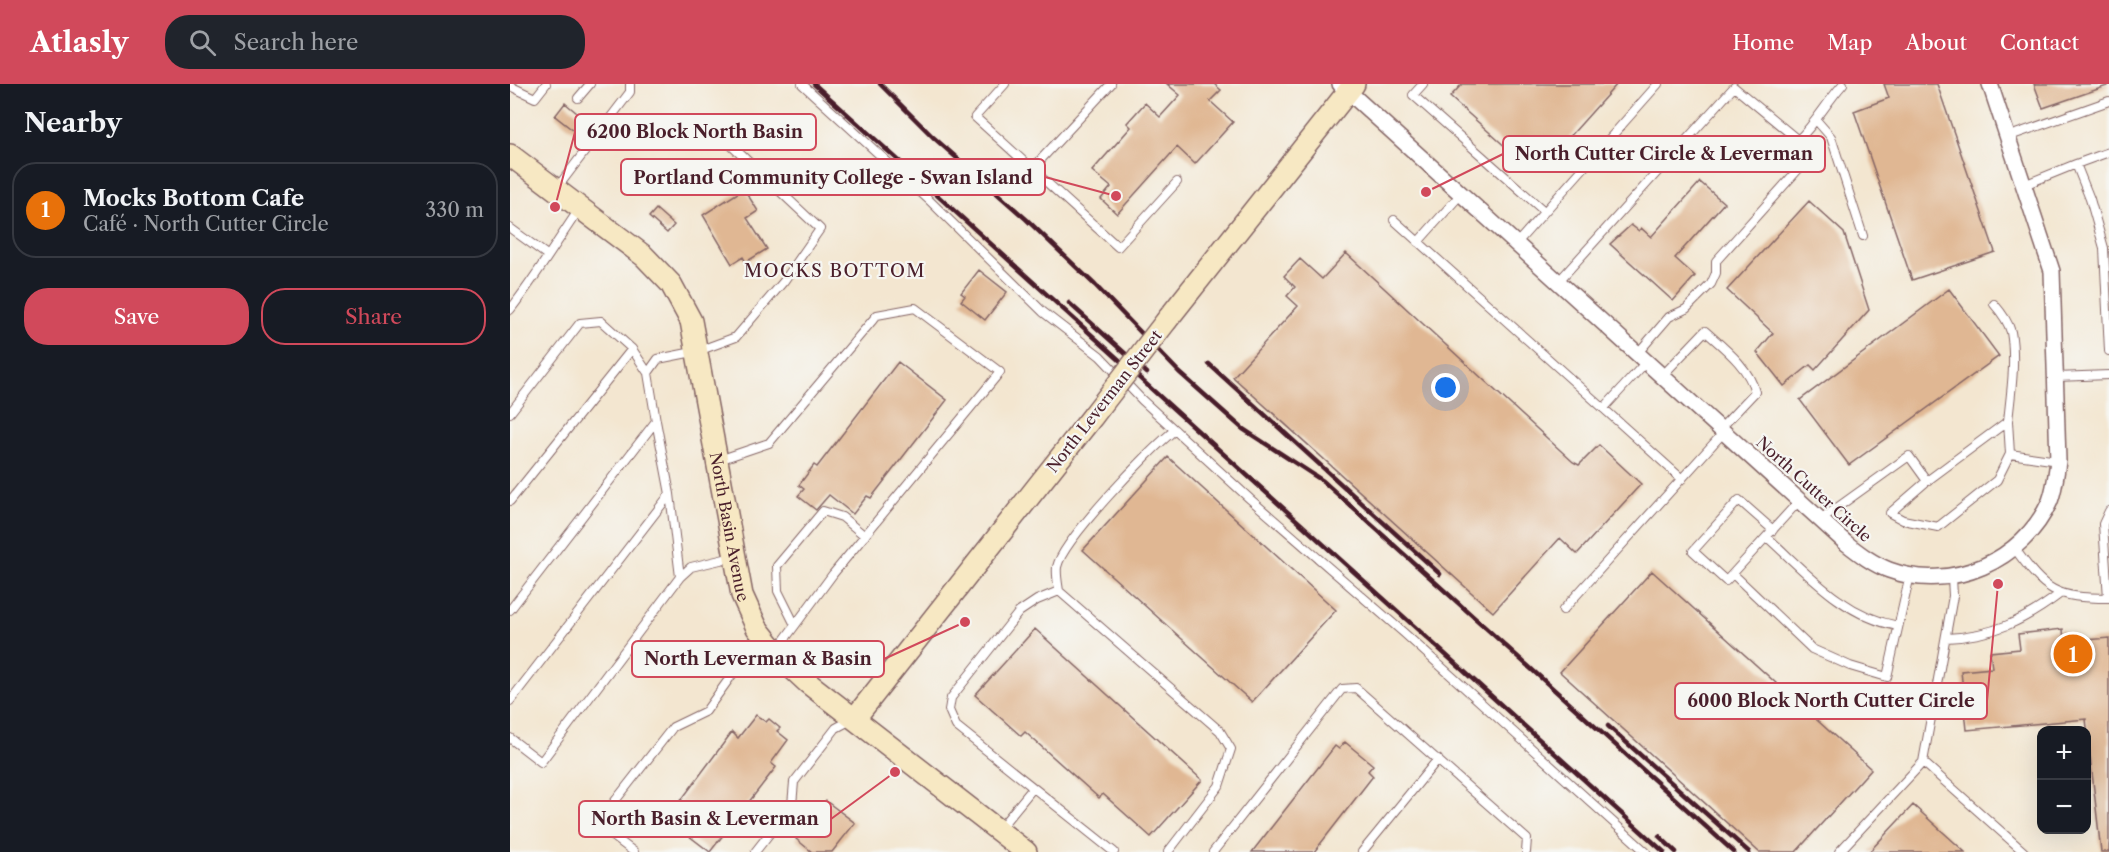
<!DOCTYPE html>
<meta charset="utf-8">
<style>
body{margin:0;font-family:"Libre Caslon Text",serif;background:#20242c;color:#f1f3f6}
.controls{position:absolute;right:18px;bottom:18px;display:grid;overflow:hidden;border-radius:12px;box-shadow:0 6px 24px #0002}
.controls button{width:54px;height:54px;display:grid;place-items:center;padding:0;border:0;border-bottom:2px solid #363941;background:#171b24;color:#f1f3f6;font:30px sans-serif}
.you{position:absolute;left:936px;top:304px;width:21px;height:21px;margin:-15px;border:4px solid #fff;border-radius:50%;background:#1a73e8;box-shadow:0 0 0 9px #1a73e833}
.badge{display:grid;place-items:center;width:39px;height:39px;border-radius:50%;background:#d1495b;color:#fff;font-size:20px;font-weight:700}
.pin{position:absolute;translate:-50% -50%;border:3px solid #fff;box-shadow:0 2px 6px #0006}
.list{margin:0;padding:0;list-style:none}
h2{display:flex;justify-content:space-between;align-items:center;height:78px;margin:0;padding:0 24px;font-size:26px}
h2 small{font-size:20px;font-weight:400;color:#9ea1a6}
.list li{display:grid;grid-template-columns:39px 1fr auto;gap:18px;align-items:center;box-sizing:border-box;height:96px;margin:0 12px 12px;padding:0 12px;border:2px solid #363941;border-radius:24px}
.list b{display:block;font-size:22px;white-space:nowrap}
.list p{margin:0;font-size:20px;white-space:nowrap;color:#9ea1a6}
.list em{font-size:20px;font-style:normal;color:#9ea1a6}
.actions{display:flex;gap:12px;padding:18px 24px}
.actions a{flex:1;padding:14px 0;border:2px solid #d1495b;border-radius:24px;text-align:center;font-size:21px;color:#d1495b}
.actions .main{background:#d1495b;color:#fff}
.icon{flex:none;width:33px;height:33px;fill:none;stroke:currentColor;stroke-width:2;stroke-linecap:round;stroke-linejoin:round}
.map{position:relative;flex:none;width:1599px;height:768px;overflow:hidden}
header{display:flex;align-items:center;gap:36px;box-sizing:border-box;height:84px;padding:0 30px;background:#d1495b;color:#fff}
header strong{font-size:28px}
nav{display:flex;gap:33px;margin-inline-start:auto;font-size:21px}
.search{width:420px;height:54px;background:#20242c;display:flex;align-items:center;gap:15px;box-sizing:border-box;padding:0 21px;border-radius:24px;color:#9ea1a6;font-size:22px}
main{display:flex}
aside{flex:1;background:#171b24}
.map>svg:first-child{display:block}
</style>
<header>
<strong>Atlasly</strong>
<div class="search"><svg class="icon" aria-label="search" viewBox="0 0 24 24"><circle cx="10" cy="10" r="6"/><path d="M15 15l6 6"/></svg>Search here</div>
<nav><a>Home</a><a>Map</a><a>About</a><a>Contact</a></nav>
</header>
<main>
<aside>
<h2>Nearby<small></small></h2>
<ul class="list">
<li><span class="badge" style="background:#e8710a">1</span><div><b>Mocks Bottom Cafe</b><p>Café · North Cutter Circle</p></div><em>330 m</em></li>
</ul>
<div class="actions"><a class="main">Save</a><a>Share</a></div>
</aside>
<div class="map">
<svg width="1599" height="768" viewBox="0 0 1599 768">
<rect width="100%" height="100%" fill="#f6f6f2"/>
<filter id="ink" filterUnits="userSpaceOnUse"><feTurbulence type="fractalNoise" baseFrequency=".0167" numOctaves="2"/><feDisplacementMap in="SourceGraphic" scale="12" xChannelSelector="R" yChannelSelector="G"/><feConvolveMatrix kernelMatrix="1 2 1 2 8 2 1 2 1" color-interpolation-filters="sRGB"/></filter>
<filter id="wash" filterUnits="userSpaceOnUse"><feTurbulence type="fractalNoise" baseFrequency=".008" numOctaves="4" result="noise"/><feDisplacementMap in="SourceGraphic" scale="24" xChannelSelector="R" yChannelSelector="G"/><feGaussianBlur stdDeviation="1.35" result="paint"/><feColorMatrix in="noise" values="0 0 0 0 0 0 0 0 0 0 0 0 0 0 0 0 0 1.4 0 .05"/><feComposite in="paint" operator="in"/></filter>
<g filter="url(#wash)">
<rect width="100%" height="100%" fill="#f3e6d0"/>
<g id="blocks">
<path fill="#e0b793" d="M657 0H704L711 6 700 17 723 38 685 80 667 63 607 130 591 115 601 103 582 87 621 43 617 39 635 19 650 33 670 11Z
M952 0H1107L1047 67 1038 60 1018 83 940 13Z
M1374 0H1427L1485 168 1402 196 1344 27 1379 14Z
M1524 0H1597V2L1533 24Z
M55 19 79 39 69 51 45 32Z
M1190 98 1214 119 1165 174 1185 192 1163 217 1100 160 1121 141 1129 147 1131 144 1141 153Z
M234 105 248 127 237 134 257 165 236 178 233 173 222 180 193 131Z
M1299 117 1334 149 1359 226 1305 286 1300 281 1274 302 1247 268 1263 249 1217 206Z
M146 125 164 141 157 149 139 133Z
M836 169 1063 378 1069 381 1089 361 1131 400 1067 470 1050 454 983 528 723 293 788 222 777 212 785 203 774 192 790 175 812 195Z
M469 186 497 208 475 236 451 217 455 212 451 209Z
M1439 205 1489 272 1339 381 1290 316Z
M388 278 437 316 361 414 357 412 343 430 319 411 306 426 288 412 294 405 289 401 304 381 307 383Z
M658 373 826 526 742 618 573 466Z
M1142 487 1361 685 1286 768H1249L1050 588Z
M525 545 692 696 641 753 593 710 589 714 515 648 511 652 465 611Z
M1553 545 1554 558 1599 554V768H1591L1576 635 1457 646 1451 587 1482 584 1480 568 1510 565 1508 550Z
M246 631 256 638 259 635 270 644 267 647 278 656 261 679 266 683 200 768 157 735 222 648 228 654Z
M835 658 863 681 858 687 863 692 804 768H742L825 662 829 665Z
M316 717 345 739 322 768H302L286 755Z
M1403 721 1455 768H1359Z"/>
</g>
</g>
<g filter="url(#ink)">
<use href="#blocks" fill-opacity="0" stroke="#856565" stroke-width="1.5"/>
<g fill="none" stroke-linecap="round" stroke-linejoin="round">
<g stroke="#856565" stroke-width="10">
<path id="lane" d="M292 0 418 115 533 228 590 272 632 316 740 415 894 549 1136 768
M495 0 465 33 608 163 667 98
M913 0 903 11 1034 127
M0 2 25 14 36 0
M68 14 80 0
M1307 37 1321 53 1353 152
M1497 53 1599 17
M1288 56C1306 39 1316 19 1333 0
M1566 80 1599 68
M522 85 601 0
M1514 101 1566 80 1580 115 1594 164 1599 267
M47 104 120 8V0
M884 136 1172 395
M0 144 37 171
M908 158 951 110
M1006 160 1148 0
M1048 198 1224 3 1288 56 1294 63V79L1206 177V189L1201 200 1176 225 1159 233 1127 270
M1484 220C1491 228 1498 237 1501 248 1506 276 1501 309 1498 337
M0 226C26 193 46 159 70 124
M138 289 146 337
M1152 292 1195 247C1214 264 1239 283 1245 308L1210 345
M1546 293 1599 291
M1094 324 1136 278
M0 329 70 239 91 237 122 265 138 289 148 275 188 267 226 253 274 197 310 145 208 49
M209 376 259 359 367 231 405 224 490 288 323 490 266 567
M1417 397 1498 337 1500 370
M0 417 122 265
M1310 436 1399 372 1417 397 1380 429 1393 436 1428 443 1487 396 1500 370 1548 377
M1263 446 1229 416 1183 467 1216 497 1289 417
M1257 453C1297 489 1333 532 1388 542
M1505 465C1536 507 1544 514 1599 514
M1223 490 1302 565 1340 582 1377 593 1400 491
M549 507C548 500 546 490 547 483 552 457 641 364 665 346
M1598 514 1593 440 1599 427
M0 526 146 337 160 410
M1053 526 1214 348
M285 541 268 507 267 482 313 427 332 433 355 452
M1436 554C1483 552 1514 537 1551 509
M0 617 160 410 170 493
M0 654 31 678 170 493 181 483 223 473
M1413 678 1514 768
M490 744 523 704
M124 768 87 740 163 643 196 627 237 570 255 558
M245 768 282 721 284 698 326 644 341 636
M604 768 446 642 439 626 441 614 509 528 527 516 549 507 710 647 721 665 709 702 658 768
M703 768 832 605 846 604 1017 755 1016 768
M852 768 928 675
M1329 768 1413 678 1443 512 1442 493"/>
</g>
<g stroke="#856565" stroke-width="18">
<path id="street" d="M830 0 1336 459C1350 470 1363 480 1379 486 1441 509 1513 477 1540 417 1545 404 1546 390 1548 377L1542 187 1480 0"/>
</g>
<g stroke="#856565" stroke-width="24">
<g id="secondary">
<path id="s1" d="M0 71 134 172 161 200 181 237 232 511 247 544 270 573 298 599 516 768"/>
<path d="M657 236 844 0"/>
<path d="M345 634 583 332"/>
</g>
</g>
<use href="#lane" stroke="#fff" stroke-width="8"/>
<use href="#street" stroke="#fff" stroke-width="15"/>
<use href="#secondary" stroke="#f7e8c3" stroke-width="21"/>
<path stroke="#4a1f2b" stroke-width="4.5" d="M304 0 1154 768
M370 0 423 53 516 135 585 201 669 288 733 345 813 397 1224 768
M559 219 637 289
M699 280 930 490
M1098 642 1239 768
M1149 752 1166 768"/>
<g stroke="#856565" stroke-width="24" stroke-linecap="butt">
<path id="secondary-bridge" d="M583 332 657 236"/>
</g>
<use href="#secondary-bridge" stroke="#f7e8c3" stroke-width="21"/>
</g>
</g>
<g text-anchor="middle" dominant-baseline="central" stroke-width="4.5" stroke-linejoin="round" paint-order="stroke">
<g font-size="16" fill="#4a1f2b" stroke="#f6f6f2">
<text transform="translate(594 317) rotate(-52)">North Leverman Street</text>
<text transform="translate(1304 405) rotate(42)">North Cutter Circle</text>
<text stroke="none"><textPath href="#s1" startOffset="458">North Basin Avenue</textPath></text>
</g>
<g font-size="18" letter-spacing="1.5" fill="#4a1f2b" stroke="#f6f6f2">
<text x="325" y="187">MOCKS BOTTOM</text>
</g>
</g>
<path fill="none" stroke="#d1495b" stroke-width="2" d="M45 123L65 48M916 108L993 70M606 112L535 93M455 538L374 575M1488 500L1477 617M385 688L321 735"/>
<g fill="#d1495b" stroke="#f6f6f2" stroke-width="2">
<circle cx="45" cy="123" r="6"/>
<circle cx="916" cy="108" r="6"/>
<circle cx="606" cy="112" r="6"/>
<circle cx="455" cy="538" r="6"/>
<circle cx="1488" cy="500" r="6"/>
<circle cx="385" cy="688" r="6"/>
</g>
<g fill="#f6f6f2" stroke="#d1495b" stroke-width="2">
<rect x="65" y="30" width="241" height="36" rx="6"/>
<rect x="993" y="52" width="322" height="36" rx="6"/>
<rect x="111" y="75" width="424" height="36" rx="6"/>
<rect x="122" y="557" width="252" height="36" rx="6"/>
<rect x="1165" y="599" width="312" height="36" rx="6"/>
<rect x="69" y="717" width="252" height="36" rx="6"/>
</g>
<g font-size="18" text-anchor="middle" font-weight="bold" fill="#4a1f2b">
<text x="185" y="54">6200 Block North Basin</text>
<text x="1154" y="76">North Cutter Circle &amp; Leverman</text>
<text x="323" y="100">Portland Community College - Swan Island</text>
<text x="248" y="581">North Leverman &amp; Basin</text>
<text x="1321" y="623">6000 Block North Cutter Circle</text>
<text x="195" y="741">North Basin &amp; Leverman</text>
</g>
</svg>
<div class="controls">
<button>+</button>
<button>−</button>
</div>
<div class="you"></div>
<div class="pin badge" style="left:1563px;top:570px;background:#e8710a">1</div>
</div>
</main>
